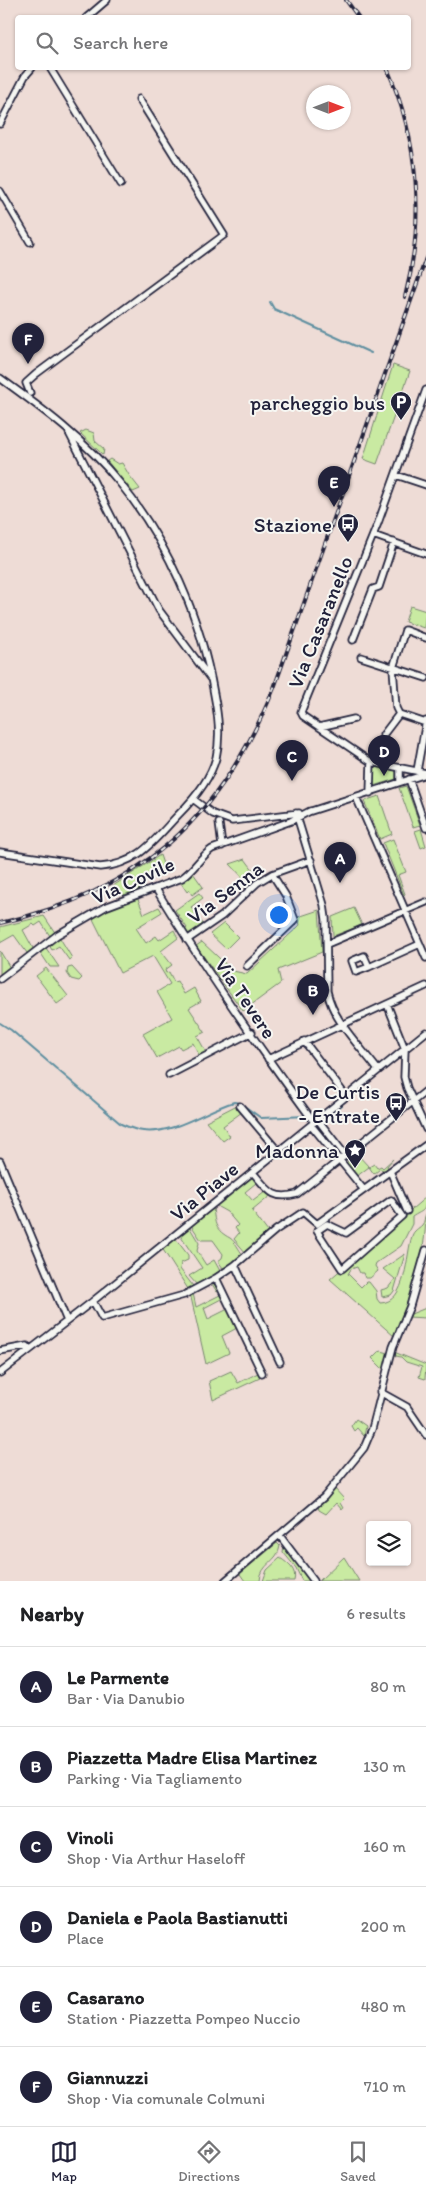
<!DOCTYPE html>
<meta charset="utf-8">
<style>
body{margin:0;font-family:Itim,sans-serif;background:#f2f2f2;color:#202124}
.controls{position:absolute;right:15px;bottom:15px;display:grid;overflow:hidden;border-radius:5px;box-shadow:0 1px 4px #0004}
.controls button{width:45px;height:45px;display:grid;place-items:center;padding:0;border:0;border-bottom:1px solid #e0e0e0;background:#fff;color:#202124;font:25px sans-serif}
.compass{position:absolute;left:306px;top:85px;width:45px;height:45px;border-radius:50%;background:#fff;box-shadow:0 1px 4px #0004;rotate:90deg}
.you{position:absolute;left:278px;top:914px;width:18px;height:18px;margin:-12px;border:4px solid #fff;border-radius:50%;background:#1a73e8;box-shadow:0 0 0 8px #1a73e833}
.badge{display:grid;place-items:center;width:32px;height:32px;border-radius:50%;background:#22223b;color:#fff;font-size:16px;font-weight:700}
.pin{position:absolute;translate:-50% -41px;filter:drop-shadow(0 1px 2px #0008)}
.pin::after{content:'';position:absolute;top:26px;width:18px;height:15px;background:inherit;clip-path:polygon(0 0,100% 0,50% 100%)}
.list{margin:0;padding:0;list-style:none}
h2{display:flex;justify-content:space-between;align-items:center;height:65px;margin:0;padding:0 20px;font-size:21px}
h2 small{font-size:16px;font-weight:400;color:#757577}
.list li{display:grid;grid-template-columns:32px 1fr auto;gap:15px;align-items:center;box-sizing:border-box;height:80px;padding:0 20px;border-top:1px solid #e0e0e0}
.list b{display:block;font-size:19px;white-space:nowrap}
.list p{margin:0;font-size:16px;white-space:nowrap;color:#757577}
.list em{font-size:16px;font-style:normal;color:#757577}
.icon{flex:none;width:28px;height:28px;fill:none;stroke:currentColor;stroke-width:2;stroke-linecap:round;stroke-linejoin:round}
.map{position:relative;flex:none;width:426px;height:1581px;overflow:hidden}
.search{position:absolute;background:#fff;box-shadow:0 1px 4px #0004;left:15px;right:15px;top:15px;height:55px;display:flex;align-items:center;gap:12px;box-sizing:border-box;padding:0 18px;border-radius:5px;color:#757577;font-size:19px}
.sheet{height:545px;background:#fff}
nav{display:flex;justify-content:space-around;align-items:center;box-sizing:border-box;height:70px;border-top:1px solid #e0e0e0;background:#fff;font-size:14px;color:#757577}
nav a{display:grid;justify-items:center;gap:2px}
nav .on{color:#22223b}
.map>svg:first-child{display:block}
</style>
<div class="map">
<svg width="426" height="1581" viewBox="0 0 426 1581">
<rect width="100%" height="100%" fill="#eedcd6"/>
<filter id="ink" filterUnits="userSpaceOnUse"><feTurbulence type="fractalNoise" baseFrequency=".02" numOctaves="2"/><feDisplacementMap in="SourceGraphic" scale="10" xChannelSelector="R" yChannelSelector="G"/><feConvolveMatrix kernelMatrix="1 2 1 2 8 2 1 2 1" color-interpolation-filters="sRGB"/></filter>
<g filter="url(#ink)">
<path fill="#c9eaa2" stroke="#76866e" d="M393 365 410 371 377 464 363 459Z
M86 430 94 433 95 441 104 449 103 455 80 433Z
M110 459 118 464 122 463 129 475 140 489 133 492 107 461Z
M410 606 426 611 424 628 405 622Z
M378 767 396 770V779L373 786V772Z
M406 786 420 825 413 827 399 788Z
M379 796 392 834 380 839 364 801Z
M421 829 426 846 421 848 415 831Z
M393 839 406 872 398 875 405 894 404 895 383 843Z
M160 855 164 867 150 873 151 875 137 881 141 890 123 895 110 888Z
M245 859 257 875 248 883 230 864Z
M193 873 203 887 192 895 189 890 187 892 181 883Z
M199 893 203 898 191 907 203 924 188 934 185 930 187 928 175 910Z
M138 899 144 914 159 907 162 912 136 928 146 943 156 936 159 940 174 930 178 938 161 951 172 965 165 970 166 973 169 972 174 982 177 981 184 994 194 988 201 1001 189 1008 205 1032 197 1036 206 1052 199 1055 193 1043 181 1049 179 1046 157 1058 143 1034 172 1018 157 992 170 984 153 956 120 973 92 917 115 905Z
M354 908 362 925 333 936 332 917Z
M319 910 322 952 278 970 281 983 243 1011 196 946 202 942 233 971 247 974 300 925 298 917Z
M44 916 56 934 50 936 41 922 35 926 33 924 23 930 34 950 15 965 27 953 14 935 0 943V927Z
M224 923 238 937 226 949 210 934Z
M60 938 72 958 69 960 59 946 52 950 49 945Z
M46 948 59 967H50L40 952Z
M0 951 10 968 0 975Z
M72 967 82 978 79 981 71 979 67 973 68 968Z
M46 968 68 996 57 1004 36 976Z
M237 1105 242 1112 223 1126 230 1136 223 1141 206 1121Z
M357 1154 369 1167 357 1176 346 1163Z
M393 1159 387 1166 388 1168 385 1170 380 1169 374 1174 369 1167 374 1164 377 1168 381 1166 383 1168Z
M252 1176 256 1183 245 1192 253 1201 265 1192 270 1196 252 1211 268 1232 246 1253 234 1239 239 1233 235 1228 238 1225 227 1212 218 1207 217 1204Z
M426 1197C426 1213 422 1210 412 1217V1224L401 1246 376 1263 375 1266 378 1271 370 1278H365L363 1273H360L357 1267 351 1269 348 1274 361 1287 366 1282H369L376 1291 377 1299 380 1303C407 1303 406 1254 412 1236 414 1230 418 1229 422 1225 425 1222 424 1217 426 1214 426 1257 409 1297 395 1337L330 1279Z
M213 1208C215 1224 215 1230 230 1238 235 1241 239 1250 243 1255L226 1268H223L218 1261 222 1258 223 1254 213 1240H201L191 1225Z
M188 1228H190L199 1243 197 1251 206 1265 214 1260 220 1271 197 1285 189 1276 202 1268 181 1237V1233Z
M175 1238 188 1255V1260L181 1263 180 1269 193 1286 188 1289 162 1248Z
M405 1254 394 1291 391 1295 382 1297 381 1290 388 1288 395 1279 383 1269Z
M215 1280 220 1291 217 1292 212 1284 193 1293 196 1307 222 1294 223 1298 204 1308 208 1319 228 1309 237 1328 222 1336 229 1353 206 1364 190 1293Z
M426 1308V1318L408 1317 411 1314Z
M381 1351 389 1353 384 1370 372 1358 378 1352Z
M394 1352 426 1365 425 1379 419 1377 422 1367 406 1362 401 1357 396 1356Z
M231 1371 238 1383 258 1373 260 1378 213 1400 209 1381Z
M356 1419 366 1426 364 1436 357 1428 354 1431 351 1426Z
M334 1488 344 1499 340 1503 343 1508 342 1510 336 1503 326 1514 319 1510 318 1506Z
M277 1543 280 1546C278 1562 260 1564 260 1581H245L240 1574Z
M284 1545 311 1581H302L296 1568 283 1552Z
M344 1557 359 1581H319Z
M280 1558C289 1564 297 1570 294 1581H263L267 1570Z"/>
<g fill="none" stroke-linecap="round" stroke-linejoin="round">
<path stroke="#5f8fa0" stroke-width="2" d="M270 302 274 309 371 353
M0 1023 11 1030 121 1124C128 1127 135 1130 143 1131 173 1135 206 1110 234 1102L240 1103 261 1118 307 1116
M326 1118 342 1105"/>
<g stroke="#22223b" stroke-width="9">
<path id="minor" d="M86 18 107 0
M50 68 121 184
M0 124 25 76 32 68
M0 191 30 242
M0 378C43 409 86 441 119 482 168 542 201 618 214 694 218 715 221 736 216 758 210 780 195 798 179 814 155 839 138 865 100 867L0 852
M426 390 378 523 301 712 303 716 371 762 426 773
M30 393 26 383 36 374 224 235 139 99
M69 433 159 610 210 678
M396 475 426 485
M373 535 426 554
M353 640 373 589 379 587 394 542
M361 657 426 678
M399 714 426 723
M319 727 354 719
M384 765 383 735 399 714 396 708 393 668 405 630 426 638
M417 771 426 721
M409 779 426 828
M400 782V768
M370 793 371 762
M356 797 426 958
M193 799 213 814 232 821 299 813
M308 812 426 774
M296 813 324 905 326 919 327 991C333 1021 360 1046 378 1070
M219 823 222 846
M156 889C204 969 259 1047 314 1122
M187 940 222 916 257 883 272 874 311 860
M327 944 426 902
M364 956 369 967 356 972 352 961Z
M247 966 295 920 286 896 272 874
M369 967 420 944
M0 979 57 935 105 907 182 878C194 870 200 857 212 849L291 821 310 811
M387 1004 405 1049 404 1077 407 1088 426 1129
M304 1041 346 1096
M268 1059 426 986
M169 1075 252 1032
M240 1106 278 1151
M318 1120 346 1156
M311 1125 364 1190
M0 1161 67 1321
M390 1171 407 1211
M255 1175C269 1192 274 1200 297 1194L426 1091
M391 1200 402 1216 342 1269 317 1231 327 1224 346 1233Z
M235 1265 280 1362
M216 1278 262 1373
M93 1301 102 1318 184 1295 216 1278 235 1265 276 1230 303 1212 317 1224 426 1145
M0 1351 27 1346 30 1349
M0 1373 93 1301 426 1032
M380 1392 407 1407 426 1435
M280 1536 314 1581
M225 1581 324 1497 364 1448 372 1429 393 1347 410 1306 426 1250"/>
</g>
<use href="#minor" stroke="#f6f6f2" stroke-width="5.5"/>
<g stroke="#22223b" stroke-width="4">
<path id="rail" d="M346 0 359 18
M387 68C419 141 425 220 405 297
M0 923C139 892 221 819 274 688L426 258"/>
</g>
<use href="#rail" stroke="#f6f6f2" stroke-width="2" stroke-dasharray="5.5" stroke-linecap="butt"/>
</g>
</g>
<defs>
<g id="parking-pin" transform="scale(1.125)"><path d="M0 17L-7.5 6A9.5 9.5 0 1 1 7.5 6Z" fill="#22223b" stroke="#f6f6f2"/><path d="M-3.5-5.5H1a3.5 3.5 0 0 1 0 7H-1V5.5H-3.5ZM-1-3.4V-.6H.8a1.4 1.4 0 0 0 0-2.8Z" fill="#fff"/></g>
<g id="bus-pin" transform="scale(1.125)"><path d="M0 17L-7.5 6A9.5 9.5 0 1 1 7.5 6Z" fill="#22223b" stroke="#f6f6f2"/><path d="M-5-6H5V4H4V6H2V4H-2V6H-4V4H-5ZM-3.5-4V0h7V-4ZM-3.5 1.2v1.5H-2V1.2ZM2 1.2v1.5H3.5V1.2Z" fill="#fff"/></g>
<g id="sight-pin" transform="scale(1.125)"><path d="M0 17L-7.5 6A9.5 9.5 0 1 1 7.5 6Z" fill="#22223b" stroke="#f6f6f2"/><path d="M0-6L1.8-2.2L6-1.7L2.9 1.2L3.7 5.4L0 3.3L-3.7 5.4L-2.9 1.2L-6-1.7L-1.8-2.2Z" fill="#fff"/></g>
</defs>
<g fill-rule="evenodd">
<use href="#parking-pin" x="401" y="402"/>
<use href="#bus-pin" x="348" y="524"/>
<use href="#bus-pin" x="396" y="1103"/>
<use href="#sight-pin" x="355" y="1150"/>
</g>
<g text-anchor="middle" dominant-baseline="central" stroke-width="4" stroke-linejoin="round" paint-order="stroke">
<g font-size="21" fill="#22223b" stroke="#f6f6f2" text-anchor="end">
<text x="385" y="402">parcheggio bus</text>
<text x="332" y="524">Stazione</text>
<text x="380" y="1091">De Curtis<tspan x="380" dy="24">- Entrate</tspan></text>
<text x="339" y="1150">Madonna</text>
</g>
<g font-size="21" fill="#22223b" stroke="#f6f6f2">
<text transform="translate(320 622) rotate(-68)">Via Casaranello</text>
<text transform="translate(133 880) rotate(-24)">Via Covile</text>
<text transform="translate(225 892) rotate(-37)">Via Senna</text>
<text transform="translate(246 998) rotate(56)">Via Tevere</text>
<text transform="translate(204 1191) rotate(-39)">Via Piave</text>
</g>
</g>
</svg>
<div class="controls">
<button><svg class="icon" aria-label="layers" viewBox="0 0 24 24"><path d="M12 4l9 5-9 5-9-5zM3 14l9 5 9-5"/></svg></button>
</div>
<svg class="compass" viewBox="-18 -18 36 36"><path d="M0-13l5 13h-10z" fill="#e53935"/><path d="M0 13l5-13h-10z" fill="#757577"/></svg>
<div class="you"></div>
<div class="pin badge" style="left:340px;top:883px">A</div>
<div class="pin badge" style="left:313px;top:1015px">B</div>
<div class="pin badge" style="left:292px;top:781px">C</div>
<div class="pin badge" style="left:384px;top:776px">D</div>
<div class="pin badge" style="left:334px;top:507px">E</div>
<div class="pin badge" style="left:28px;top:364px">F</div>
<div class="search"><svg class="icon" aria-label="search" viewBox="0 0 24 24"><circle cx="10" cy="10" r="6"/><path d="M15 15l6 6"/></svg>Search here</div>
</div>
<section class="sheet">
<h2>Nearby<small>6 results</small></h2>
<ul class="list">
<li><span class="badge">A</span><div><b>Le Parmente</b><p>Bar · Via Danubio</p></div><em>80 m</em></li>
<li><span class="badge">B</span><div><b>Piazzetta Madre Elisa Martinez</b><p>Parking · Via Tagliamento</p></div><em>130 m</em></li>
<li><span class="badge">C</span><div><b>Vinoli</b><p>Shop · Via Arthur Haseloff</p></div><em>160 m</em></li>
<li><span class="badge">D</span><div><b>Daniela e Paola Bastianutti</b><p>Place</p></div><em>200 m</em></li>
<li><span class="badge">E</span><div><b>Casarano</b><p>Station · Piazzetta Pompeo Nuccio</p></div><em>480 m</em></li>
<li><span class="badge">F</span><div><b>Giannuzzi</b><p>Shop · Via comunale Colmuni</p></div><em>710 m</em></li>
</ul>
</section>
<nav>
<a class="on"><svg class="icon" aria-label="map" viewBox="0 0 24 24"><path d="M3 6l6-2 6 2 6-2v14l-6 2-6-2-6 2zM9 4v14M15 6v14"/></svg>Map</a>
<a><svg class="icon" aria-label="directions" viewBox="0 0 24 24"><path d="M12 3l9 9-9 9-9-9zM9 14v-3h6M13 9l2 2-2 2"/></svg>Directions</a>
<a><svg class="icon" aria-label="saved" viewBox="0 0 24 24"><path d="M7 4h10v16l-5-4-5 4z"/></svg>Saved</a>
</nav>
